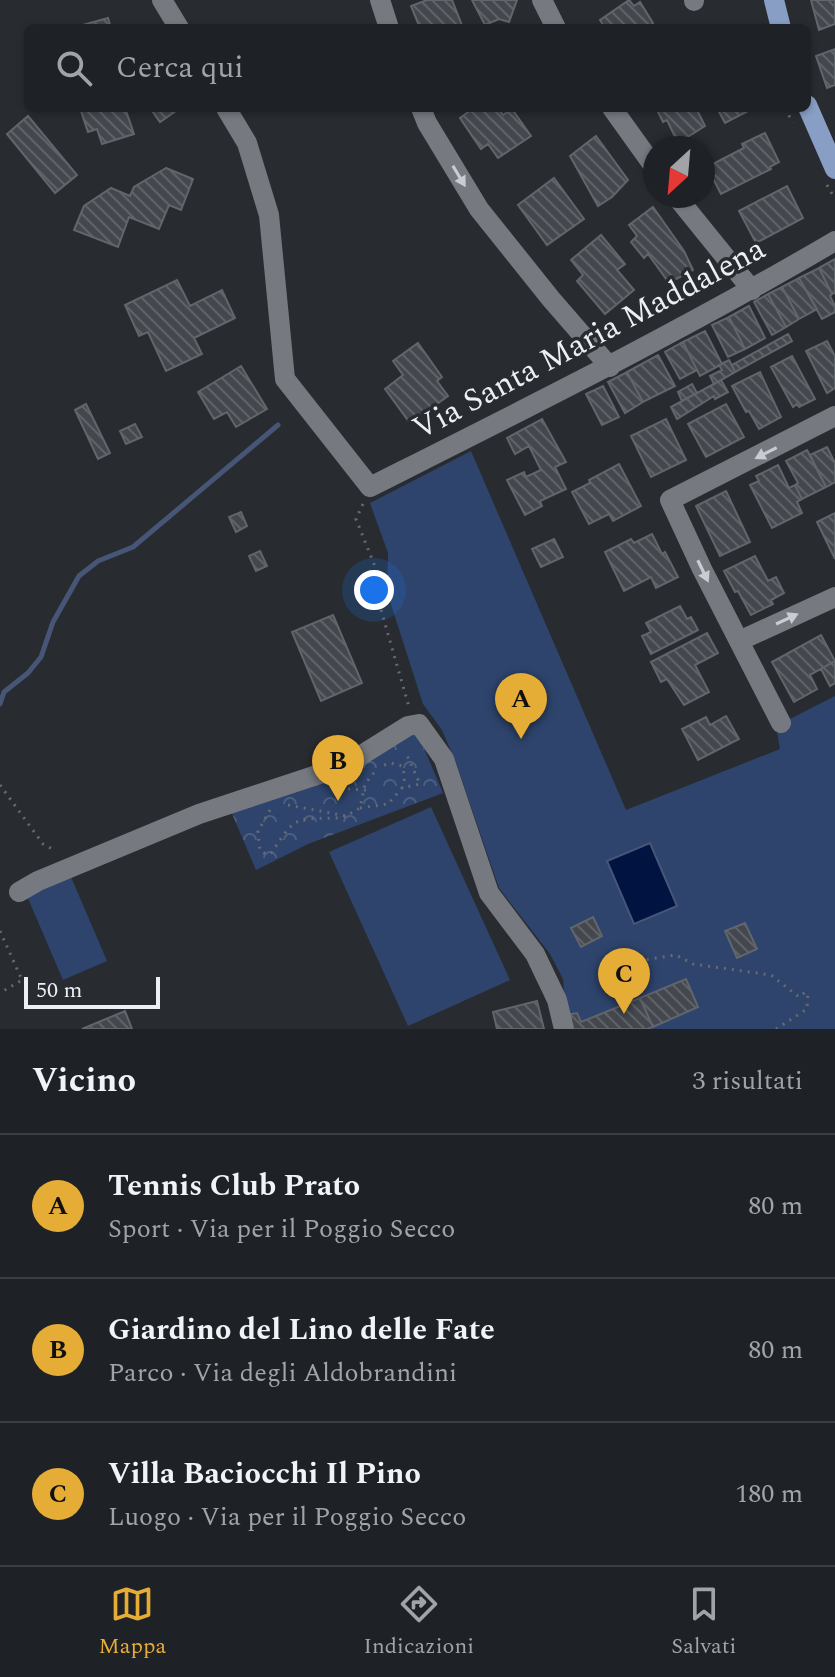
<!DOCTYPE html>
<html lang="it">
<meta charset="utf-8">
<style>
body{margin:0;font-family:Spectral,serif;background:#2b2e32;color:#f1f3f6}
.compass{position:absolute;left:643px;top:136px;width:72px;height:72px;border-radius:50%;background:#1e2125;box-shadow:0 2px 6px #0004;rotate:206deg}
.scale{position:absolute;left:24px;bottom:20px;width:136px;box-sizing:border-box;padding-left:8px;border:4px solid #eceff3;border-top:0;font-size:22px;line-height:28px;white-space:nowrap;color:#eceff3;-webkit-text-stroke:6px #282c31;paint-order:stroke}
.you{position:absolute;left:374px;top:590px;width:28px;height:28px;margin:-20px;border:6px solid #fff;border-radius:50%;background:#1a73e8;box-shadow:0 0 0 12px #1a73e833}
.badge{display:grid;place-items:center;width:52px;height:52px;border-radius:50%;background:#e6ad36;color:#111;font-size:26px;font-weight:700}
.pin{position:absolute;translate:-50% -66px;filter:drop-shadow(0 2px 4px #0008)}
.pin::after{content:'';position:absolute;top:42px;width:28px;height:24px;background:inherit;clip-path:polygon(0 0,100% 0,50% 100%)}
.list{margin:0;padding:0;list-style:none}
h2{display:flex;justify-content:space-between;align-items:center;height:104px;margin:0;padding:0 32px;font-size:34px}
h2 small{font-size:26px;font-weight:400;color:#a1a3a7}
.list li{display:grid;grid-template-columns:52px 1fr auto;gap:24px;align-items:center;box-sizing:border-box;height:144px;padding:0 32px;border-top:2px solid #3c3e42}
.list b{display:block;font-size:30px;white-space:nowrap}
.list p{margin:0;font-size:26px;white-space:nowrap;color:#a1a3a7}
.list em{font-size:26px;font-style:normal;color:#a1a3a7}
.icon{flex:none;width:44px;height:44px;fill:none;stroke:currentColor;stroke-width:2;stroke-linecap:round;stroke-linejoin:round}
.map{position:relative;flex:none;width:835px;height:1029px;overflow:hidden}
.search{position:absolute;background:#1e2125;box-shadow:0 2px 6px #0004;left:24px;right:24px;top:24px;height:88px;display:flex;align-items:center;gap:20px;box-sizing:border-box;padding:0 28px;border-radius:12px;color:#a1a3a7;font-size:30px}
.sheet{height:536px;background:#1e2125}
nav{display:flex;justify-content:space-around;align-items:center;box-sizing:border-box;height:112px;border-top:2px solid #3c3e42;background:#1e2125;font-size:22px;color:#a1a3a7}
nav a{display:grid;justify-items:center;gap:4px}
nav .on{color:#e6ad36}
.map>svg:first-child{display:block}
</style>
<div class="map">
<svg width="835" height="1029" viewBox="0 0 835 1029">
<defs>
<pattern id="park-crowns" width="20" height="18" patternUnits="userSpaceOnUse" patternTransform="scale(2)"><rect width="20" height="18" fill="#2e446c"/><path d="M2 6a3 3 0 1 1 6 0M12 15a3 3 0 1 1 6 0" fill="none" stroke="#4c5f81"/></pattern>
<pattern id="building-back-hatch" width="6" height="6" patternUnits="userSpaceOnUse" patternTransform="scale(2)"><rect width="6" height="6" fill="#44484e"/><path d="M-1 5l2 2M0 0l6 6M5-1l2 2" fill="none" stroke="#5f6368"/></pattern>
</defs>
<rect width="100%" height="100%" fill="#282c31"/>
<path fill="url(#park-crowns)" d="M417 732 443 793 308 844 256 870 230 809Z"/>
<path fill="#2e446c" d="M471 451 626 810 780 749 776 726 835 696V1029H567L563 979 550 954 499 888 456 763 442 730 423 704 387 592 388 553 370 503Z
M431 807 510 980 408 1026 329 852Z
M71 877 107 961 63 980 27 896Z"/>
<path fill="#001341" stroke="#475576" stroke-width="2" d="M650 843 677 906 634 924 607 861Z"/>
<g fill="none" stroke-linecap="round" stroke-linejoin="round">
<path stroke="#475576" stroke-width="5" d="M0 704 4 692 28 673 41 657 53 622 79 576 98 561 133 547 278 425"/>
</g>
<path fill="url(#building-back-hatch)" stroke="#61656c" stroke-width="2" d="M427 0H452L463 28H420L411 6Z
M472 0H517L509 22 499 19 485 25Z
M629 0 634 6 640 2 653 23 647 28H605L600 20Z
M811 0H835V24L819 30Z
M108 18 111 28H72Z
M835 49V85L827 88 816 56Z
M80 108H113V110L125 108 134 134 102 144 97 129 88 132Z
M150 108H180L160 122Z
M474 108H498L503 115 512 109 531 136 498 158 488 144 481 149 460 118Z
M656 108H696L705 126 678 143 667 120 663 122Z
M717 108H749L750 110 725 123Z
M28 116 77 175 55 193 7 134Z
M765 133 779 162 770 167 771 169 721 194 707 167 744 148 742 144Z
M596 136 628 180 612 197 598 206 570 156Z
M166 168 193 179 181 210 169 205 159 229 129 217 118 247 74 230 84 206 111 188 130 196 134 187Z
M554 178 584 219 547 245 518 205Z
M787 186 803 218 756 243 739 211Z
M653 207 684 251 693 270 669 283 648 254 644 258 631 242 637 236 629 225Z
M601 235 625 264 617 270 634 290 605 314 577 281 583 275 571 260Z
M835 259V293L832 294 819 268Z
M819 268 832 294 830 296 835 306V312L822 319 799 278Z
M799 278 817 309 799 319 782 287Z
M177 280 190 306 222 290 235 318 194 338 202 354 166 371 148 332 139 336 125 305Z
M782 287 799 319 786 327 768 294Z
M768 294 786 327 772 335 754 302Z
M749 306 765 338 745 349 729 317Z
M729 317 745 349 728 357 712 325Z
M705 331 722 364 700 376 683 342Z
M788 334 792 341 735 372 732 365Z
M827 341 835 356V388L827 393 806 351Z
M683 342 697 370 680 379 665 352Z
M418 343 442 377 437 381 448 396 410 423 385 389 403 375 393 361Z
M658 355 675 386 643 402 627 372Z
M792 356 815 399 799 407 797 404 793 407 771 367Z
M729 360 735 372 714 384 710 376 722 370 719 365Z
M241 366 267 409 236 427 227 412 214 419 198 392Z
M627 372 643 402 625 413 608 382Z
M760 372 781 417 759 429 749 411 746 412 732 386Z
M721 380 728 392 715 399 714 396 677 419 671 407Z
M692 384 697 393 682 401 678 392Z
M603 386 619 417 602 425 586 394Z
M86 404 110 453 98 459 75 410Z
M726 404 744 437 706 457 688 424Z
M542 419 566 462 555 467 566 489 540 501 542 506 525 515 507 480 524 472 526 477 541 470 529 446 515 454 507 438Z
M666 419 686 460 651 477 631 436Z
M135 424 142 437 126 444 120 431Z
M827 447 835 463V482L826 487 810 455Z
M807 450 826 487 802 499 795 485 798 483 786 461Z
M619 464 641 506 613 521 609 514 589 524 572 492 590 483 589 480Z
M778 465 789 488 795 485 802 499 797 502 802 513 772 528 750 485 759 481 756 476Z
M726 491 750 542 720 556 696 506Z
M241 512 247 526 236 532 229 517Z
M835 513V559L817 522Z
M652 534 662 554 665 552 678 577 656 588 651 577 624 591 605 552 631 539 634 543Z
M554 539 563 557 541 567 532 549Z
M260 551 267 566 256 571 249 556Z
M755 556 768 581 776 577 784 593 771 600 773 604 751 615 738 591 735 592 724 571Z
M680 606 687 619 691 617 698 630 651 654 642 636 651 632 646 623Z
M333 615 362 683 321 701 292 632Z
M707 633 718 653 695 665 709 692 684 705 667 679 661 682 651 662Z
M821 635 835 661 810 675 817 689 794 702 772 662Z
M835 661V683L830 686 821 669Z
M726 716 739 739 698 760 682 729 706 717 710 725Z
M593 917 602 936 581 947 571 928Z
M745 923 757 949 737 958 725 931Z
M686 979 698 1007 653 1027 640 998Z
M640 998 653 1027 647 1029H570L571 1014 577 1013 581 1022Z
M537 1001 544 1029H497L493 1012Z
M125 1011 132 1029H82Z"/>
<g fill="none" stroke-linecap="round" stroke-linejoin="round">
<path stroke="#676a6f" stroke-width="3" stroke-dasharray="2 6" stroke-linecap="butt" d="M786 108 792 123
M827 185 835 199
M363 504 356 519 376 569 377 596 409 707
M384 765 391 763 402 766 405 777 402 788 420 784 405 751
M0 785 43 844 56 851
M348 789 366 790
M288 805 346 816 360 808 365 784 377 769
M360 808 388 804 401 789
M270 810 258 831 260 851 266 854 271 853C278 844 286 829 295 823 308 815 331 821 346 816
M0 931 22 980 0 993
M631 962 676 955 693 964 771 975 799 997 808 990
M776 1029 807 1009 808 990"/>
<path stroke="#767a80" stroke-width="20" d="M162 0 179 28
M380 0 389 28
M542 0 556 28
M694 0V1
M226 108 247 143 269 215 285 379 370 487C527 408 684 330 835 241
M421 108 427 123 479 209 551 299 610 367
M612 108 655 168
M676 196 752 290
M739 641 835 597
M781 723 702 569 670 500 835 416
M19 892 38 881 199 814 344 766 408 726 419 724 444 759 489 893 535 954 557 1000 564 1029"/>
<path stroke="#889ec4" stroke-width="20" d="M774 0 781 28
M807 105 835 169"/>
</g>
<defs><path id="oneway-solid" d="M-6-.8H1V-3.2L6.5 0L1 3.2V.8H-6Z" transform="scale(2)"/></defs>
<g fill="#c9ccd0">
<use href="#oneway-solid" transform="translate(459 176) rotate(59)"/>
<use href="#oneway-solid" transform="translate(766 453) rotate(153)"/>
<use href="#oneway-solid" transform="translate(703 571) rotate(64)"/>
<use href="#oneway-solid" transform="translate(787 619) rotate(-25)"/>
</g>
<g text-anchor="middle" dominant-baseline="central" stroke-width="7" stroke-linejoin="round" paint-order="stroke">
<g font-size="32" fill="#eceff3" stroke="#282c31">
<text transform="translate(589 339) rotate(-28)">Via Santa Maria Maddalena</text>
</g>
</g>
</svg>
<svg class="compass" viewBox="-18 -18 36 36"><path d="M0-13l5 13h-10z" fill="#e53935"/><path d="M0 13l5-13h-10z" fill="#a1a3a7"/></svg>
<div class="scale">50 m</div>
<div class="you"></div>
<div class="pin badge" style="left:521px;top:739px">A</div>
<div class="pin badge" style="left:338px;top:801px">B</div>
<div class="pin badge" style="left:624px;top:1014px">C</div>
<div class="search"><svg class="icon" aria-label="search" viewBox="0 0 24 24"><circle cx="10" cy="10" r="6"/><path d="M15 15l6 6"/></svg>Cerca qui</div>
</div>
<section class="sheet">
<h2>Vicino<small>3 risultati</small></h2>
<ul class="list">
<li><span class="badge">A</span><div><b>Tennis Club Prato</b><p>Sport · Via per il Poggio Secco</p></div><em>80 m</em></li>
<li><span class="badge">B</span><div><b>Giardino del Lino delle Fate</b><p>Parco · Via degli Aldobrandini</p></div><em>80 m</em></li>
<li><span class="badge">C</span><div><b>Villa Baciocchi Il Pino</b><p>Luogo · Via per il Poggio Secco</p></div><em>180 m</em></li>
</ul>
</section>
<nav>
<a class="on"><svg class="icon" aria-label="map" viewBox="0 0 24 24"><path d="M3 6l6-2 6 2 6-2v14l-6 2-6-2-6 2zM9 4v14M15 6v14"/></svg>Mappa</a>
<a><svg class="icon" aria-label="directions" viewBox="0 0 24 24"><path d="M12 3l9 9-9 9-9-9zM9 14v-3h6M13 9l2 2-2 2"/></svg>Indicazioni</a>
<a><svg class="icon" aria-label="saved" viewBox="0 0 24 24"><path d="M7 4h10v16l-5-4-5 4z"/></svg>Salvati</a>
</nav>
